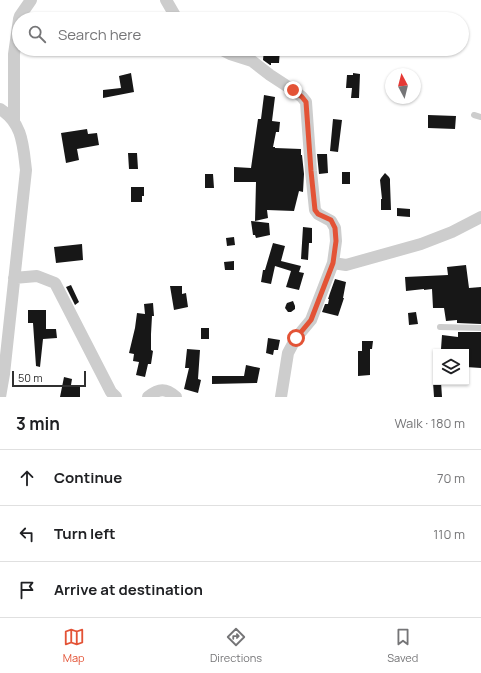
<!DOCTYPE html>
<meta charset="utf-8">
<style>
body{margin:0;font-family:Manrope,sans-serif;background:#f2f2f2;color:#202124}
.controls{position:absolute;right:12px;bottom:12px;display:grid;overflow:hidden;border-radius:0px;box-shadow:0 1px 3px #0004}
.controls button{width:36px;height:36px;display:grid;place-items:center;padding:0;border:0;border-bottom:1px solid #e0e0e0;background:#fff;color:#202124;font:20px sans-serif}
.compass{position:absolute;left:385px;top:68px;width:36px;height:36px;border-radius:50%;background:#fff;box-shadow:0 1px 3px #0004;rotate:353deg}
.scale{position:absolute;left:12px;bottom:10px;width:74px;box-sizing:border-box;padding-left:4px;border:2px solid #303030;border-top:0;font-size:11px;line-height:14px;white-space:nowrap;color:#303030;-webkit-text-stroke:3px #fff;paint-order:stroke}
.stop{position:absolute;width:12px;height:12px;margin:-9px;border:3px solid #e35336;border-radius:50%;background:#fff}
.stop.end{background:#e35336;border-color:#fff;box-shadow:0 1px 4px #0008}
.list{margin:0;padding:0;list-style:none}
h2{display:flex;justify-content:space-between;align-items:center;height:52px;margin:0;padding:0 16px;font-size:17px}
h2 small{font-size:13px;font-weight:400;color:#757577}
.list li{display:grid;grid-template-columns:26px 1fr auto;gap:12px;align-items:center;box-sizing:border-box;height:56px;padding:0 16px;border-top:1px solid #e0e0e0}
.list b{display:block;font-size:15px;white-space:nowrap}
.list em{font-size:13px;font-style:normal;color:#757577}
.icon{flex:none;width:22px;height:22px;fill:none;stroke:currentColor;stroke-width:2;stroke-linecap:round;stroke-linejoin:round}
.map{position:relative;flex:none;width:481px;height:397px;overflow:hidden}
.search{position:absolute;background:#fff;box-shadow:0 1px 3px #0004;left:12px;right:12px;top:12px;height:44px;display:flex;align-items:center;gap:10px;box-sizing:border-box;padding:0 14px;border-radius:22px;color:#757577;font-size:15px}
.sheet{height:220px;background:#fff}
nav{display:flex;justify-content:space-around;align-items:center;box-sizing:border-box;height:56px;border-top:1px solid #e0e0e0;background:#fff;font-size:11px;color:#757577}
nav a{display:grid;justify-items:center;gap:2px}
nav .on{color:#e35336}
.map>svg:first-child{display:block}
</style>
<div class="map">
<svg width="481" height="397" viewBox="0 0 481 397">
<rect width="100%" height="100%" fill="#fff"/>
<path fill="#171717" d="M264 49H280L279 63H271V65H270L263 60Z
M131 73 134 92 103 98V90L121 88 119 76Z
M353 73 360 74 359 98H351L352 88H346L347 75H353Z
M264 95 275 97 272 121 280 122 279 132H276L273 147H275V148L301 149V155H302L304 174 303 192 299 191 294 211 267 210 268 218 255 221 256 182H234V167L251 168 258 119H261Z
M428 115 456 116 455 129 428 128Z
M333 119 342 120 338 152 330 151Z
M87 129 88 134 97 133 99 145 77 149 79 160 66 163 61 133Z
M128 153H137L138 169H129Z
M317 154H327L328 173 319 174Z
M342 172H350V184H342Z
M385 173 389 177 390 179V183L391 210H381V199H382L380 180 381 178Z
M205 174H213L214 188H205Z
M131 187H144V196H142V202H131Z
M397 208 410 209V217L397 216Z
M251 221 269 223 270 235 256 238 255 235H253Z
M303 227 312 228V243H309L308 260 301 259Z
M234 237 235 245 227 246 226 238Z
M273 243 285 246 281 261 301 266 299 272 304 273 299 290 286 287 291 271 275 266 271 284 261 282 263 270H265Z
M82 244 83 260 56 263 54 247Z
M234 261V270H225L224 262Z
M466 265 469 288 481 287V324L457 323V320L446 321 444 308H433L432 289 424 290V289L406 291 405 277 448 275 447 267Z
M335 279 346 282 343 298H344L338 316 322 312 325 304H328L329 299H328L330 293Z
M71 285 79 302 75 305 66 287Z
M170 286H182V294L186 293 188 307 174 310Z
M293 301 295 306V309L291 312H288L285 308 286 305 287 303Z
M153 303 154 316H152L151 334V350L153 351 151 364H148L145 377 136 375 139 362 133 361 134 354 129 353 135 328 137 313 145 314 144 304Z
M28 310H46V329H56L57 338 43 339 40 367 36 366 33 323H28Z
M416 312 418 324 409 325 408 313Z
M201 328H209V339H201Z
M458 332H481V368L466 367V351L441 349 442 335 458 337Z
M268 338 280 340 278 350H274L273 355 266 353Z
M362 341H373L372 349H370V375L358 376V351H362Z
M187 349 200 350 198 379 201 380 198 393 184 389 189 368H185Z
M246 365 260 368 257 383 212 384V376H244Z
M64 377 72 379 71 385H80V397H60Z
M433 382H441L442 397H434Z"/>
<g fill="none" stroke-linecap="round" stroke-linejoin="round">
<path stroke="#cdcdcd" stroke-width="6" d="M474 115 481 117
M440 327 481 328"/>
<path stroke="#cdcdcd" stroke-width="12" d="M166 0 177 19
M19 19 20 16 31 0
M220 49 230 54 252 61 270 75 293 90 302 97 306 102 311 171 315 210 318 214 331 221 335 228 336 241 333 263 311 320 296 338 288 353 281 397
M0 109C23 123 23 146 26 170L4 374 0 397
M14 121V54L19 19
M333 263 346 265 421 244 452 232 481 217
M14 278 37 276 55 283 111 392 116 397
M148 397C159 388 166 388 176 397"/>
</g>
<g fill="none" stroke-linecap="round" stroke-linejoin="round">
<path stroke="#e35336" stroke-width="5" d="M293 90 302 97 306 102 311 171 315 210 318 214 331 220 335 228 336 241 333 263 311 320 296 338"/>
</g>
</svg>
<div class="controls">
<button><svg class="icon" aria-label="layers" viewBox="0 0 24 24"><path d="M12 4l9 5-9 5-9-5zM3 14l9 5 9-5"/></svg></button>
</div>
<svg class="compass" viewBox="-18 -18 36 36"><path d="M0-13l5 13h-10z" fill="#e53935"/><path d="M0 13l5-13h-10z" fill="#757577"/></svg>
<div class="scale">50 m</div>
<div class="stop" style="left:296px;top:338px"></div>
<div class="stop end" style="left:293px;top:90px"></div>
<div class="search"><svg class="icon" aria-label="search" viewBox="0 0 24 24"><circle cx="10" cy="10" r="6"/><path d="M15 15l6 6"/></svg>Search here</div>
</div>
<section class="sheet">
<h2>3 min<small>Walk · 180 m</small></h2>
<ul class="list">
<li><svg class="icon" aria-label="ahead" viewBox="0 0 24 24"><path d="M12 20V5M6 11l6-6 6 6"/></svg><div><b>Continue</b></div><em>70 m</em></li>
<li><svg class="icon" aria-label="left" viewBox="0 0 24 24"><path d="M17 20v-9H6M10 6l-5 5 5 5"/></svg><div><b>Turn left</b></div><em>110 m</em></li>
<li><svg class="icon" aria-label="arrive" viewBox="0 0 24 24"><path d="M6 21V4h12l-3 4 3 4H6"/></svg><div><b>Arrive at destination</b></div></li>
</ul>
</section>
<nav>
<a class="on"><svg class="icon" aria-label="map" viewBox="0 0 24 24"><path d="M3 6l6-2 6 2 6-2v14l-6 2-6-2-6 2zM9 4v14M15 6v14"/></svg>Map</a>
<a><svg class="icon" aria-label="directions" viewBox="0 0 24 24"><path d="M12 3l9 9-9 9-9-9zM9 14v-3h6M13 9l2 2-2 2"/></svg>Directions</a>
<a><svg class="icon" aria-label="saved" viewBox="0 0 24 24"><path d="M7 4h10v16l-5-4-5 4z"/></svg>Saved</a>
</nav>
